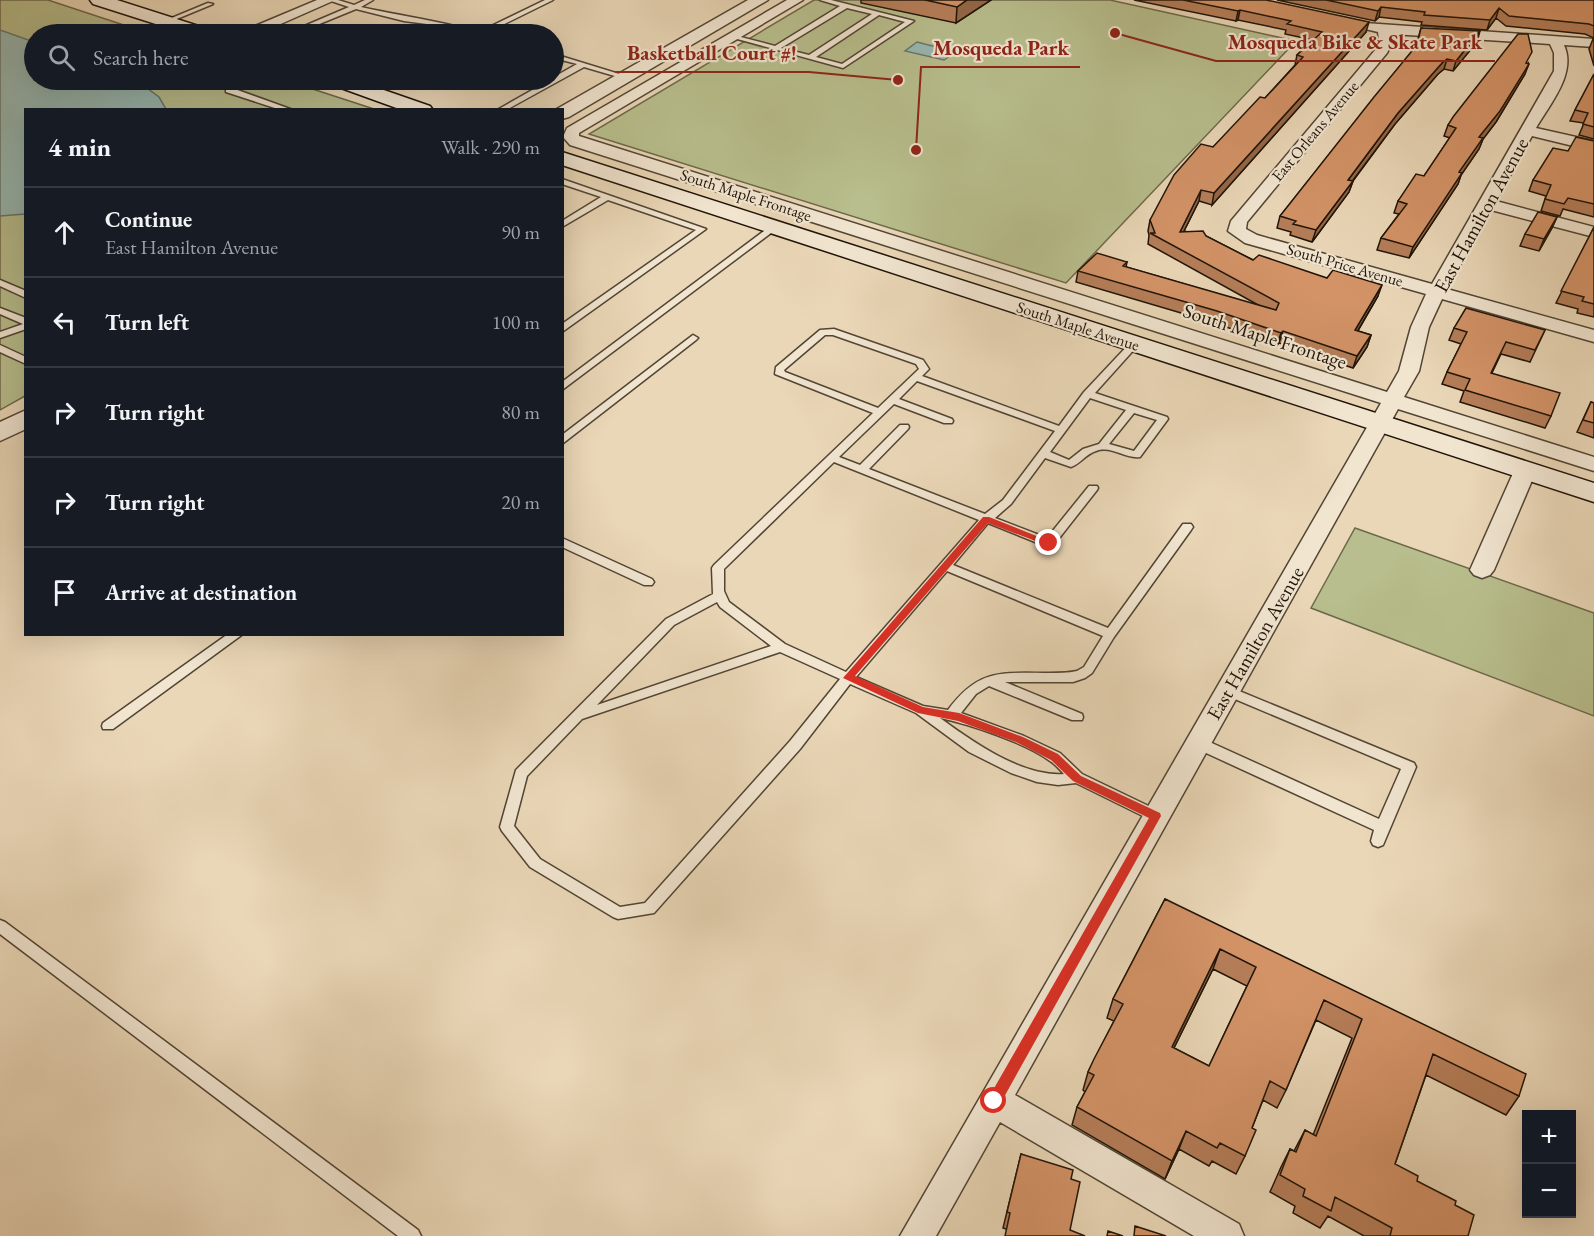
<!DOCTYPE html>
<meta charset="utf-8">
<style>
body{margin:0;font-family:"EB Garamond",serif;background:#242831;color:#f1f3f6}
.controls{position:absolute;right:18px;bottom:18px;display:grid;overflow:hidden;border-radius:0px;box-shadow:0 6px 24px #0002}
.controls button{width:54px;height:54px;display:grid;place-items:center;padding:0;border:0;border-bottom:2px solid #363941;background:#171b24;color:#f1f3f6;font:30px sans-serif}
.stop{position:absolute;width:18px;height:18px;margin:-14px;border:4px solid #d93025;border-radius:50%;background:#fff}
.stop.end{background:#d93025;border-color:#fff;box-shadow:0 2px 6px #0008}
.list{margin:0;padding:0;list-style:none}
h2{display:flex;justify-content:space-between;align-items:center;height:78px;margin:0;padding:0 24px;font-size:26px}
h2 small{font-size:20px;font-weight:400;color:#9ea1a6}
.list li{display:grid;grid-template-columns:39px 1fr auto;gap:18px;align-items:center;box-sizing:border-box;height:90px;padding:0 24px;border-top:2px solid #363941}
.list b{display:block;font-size:22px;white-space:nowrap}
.list p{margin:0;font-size:20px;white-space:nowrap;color:#9ea1a6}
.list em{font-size:20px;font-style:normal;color:#9ea1a6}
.icon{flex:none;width:33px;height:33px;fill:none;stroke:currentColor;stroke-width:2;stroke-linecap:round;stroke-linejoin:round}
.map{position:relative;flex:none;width:1594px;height:1236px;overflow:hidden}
.search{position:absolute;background:#171b24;box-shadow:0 6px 24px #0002;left:24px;top:24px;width:540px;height:66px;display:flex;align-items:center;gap:15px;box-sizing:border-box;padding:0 21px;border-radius:33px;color:#9ea1a6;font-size:22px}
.panel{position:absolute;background:#171b24;box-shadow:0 6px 24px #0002;left:24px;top:108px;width:540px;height:528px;border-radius:0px}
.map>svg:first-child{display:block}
</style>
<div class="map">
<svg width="1594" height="1236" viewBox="0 0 1594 1236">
<rect width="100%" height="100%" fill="#ead7b7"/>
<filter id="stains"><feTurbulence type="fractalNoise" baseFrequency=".00333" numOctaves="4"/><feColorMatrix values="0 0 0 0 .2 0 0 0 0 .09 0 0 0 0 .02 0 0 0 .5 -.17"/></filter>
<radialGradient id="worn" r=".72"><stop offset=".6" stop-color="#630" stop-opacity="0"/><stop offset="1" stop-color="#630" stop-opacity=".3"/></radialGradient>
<path fill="#b8be8d" stroke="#6c694a" stroke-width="1.5" d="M0 0H48L151 34H34V80H285L374 109 26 110 25 396 0 410Z
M814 0H1110L1296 41 1066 283 589 134Z
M1355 528 1594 613V716L1311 608Z"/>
<path fill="#98b9b2" stroke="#68776e" stroke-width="1.5" d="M0 30 34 42V80H136L159 97 166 109 26 110 25 214 0 216Z
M917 42 956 52 944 60 905 51Z"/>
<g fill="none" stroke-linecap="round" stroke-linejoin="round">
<g stroke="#524534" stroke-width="3">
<path id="service" d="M328 0H338L354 5 365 0H373L361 7C401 16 440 21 479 32L545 0H553L484 34H474L442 26 404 21 356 9 295 34H287L288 33 349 7Z
M820 0H831L914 21 843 68 730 37 733 35 775 46 840 6ZM847 8 872 14 809 55 781 48ZM879 15 905 22 842 64 816 57Z
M208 3 213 4 167 23 162 22Z
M554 54 629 77 625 79 584 67 506 110H497L550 80H554V77L577 64 554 58Z
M383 80H392L370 92 363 90Z
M226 88H232L293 110H281L226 92Z
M562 179 706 229 562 332V324L696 230 608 200 562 227V221L601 197 562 184Z
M772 225 779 227 562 390V382Z
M0 280 26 291V298L0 286Z
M0 308 26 318V329L0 338V332L23 324 0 314Z
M834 329 923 360 929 369 922 376 1059 426 1084 392 1131 342 1134 341 1139 344 1095 393 1167 417 1168 419 1140 457C1125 459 1111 445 1096 451 1086 454 1080 464 1071 467L1045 458 1011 504 995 518 1047 538 1089 486H1097L1098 488 1097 490 1053 546H1045L988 523 953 565 1108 628 1183 524H1191L1193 527 1191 530 1114 637 1092 673 1085 678 1073 682H1005L1082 714 1083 717 1082 720H1072L989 686 976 694 961 713 1024 736 1060 753 1082 774 1161 812 1163 816 1161 820 1156 821 1151 820 1076 783 1058 785 1037 782 1011 773 969 752 916 713 850 684 800 749 654 913 618 919 613 917 530 867 502 831 500 827 516 770 666 619 713 594 712 568 714 565 873 413 775 374 776 367 820 330ZM825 335H833L916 364 919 369 878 408 785 372 784 370ZM917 381 1055 431 1003 500 985 514 869 469 908 429 909 427 908 425H900L860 465 839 457 894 404 944 423H952L953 421 952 419 899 399ZM1090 398 1126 410 1099 444 1083 449 1069 460 1050 452ZM1134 413 1157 420 1134 451 1109 444ZM834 462 979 520 846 672 785 644 729 602 724 591V569ZM947 571 1103 636 1084 667 1077 671C1068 673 1058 673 1049 673 1002 673 979 668 948 710L923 706 856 677ZM717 602 720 607 771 646 597 705 674 625ZM780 652 840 679 790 741 645 903 620 907 540 859 514 826 527 776 582 719ZM940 718C969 724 1026 743 1050 761 1055 764 1060 770 1064 774 1022 777 973 742 940 718Z
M693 335 698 338 696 340 562 444V435Z
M0 345 26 357V364L0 352Z
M562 538 652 579 654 582 652 585H644L562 547Z
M228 634H243L113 729H103L102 726 103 723Z
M1227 686 1414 763 1416 767 1383 845 1378 847 1373 845 1371 841 1374 830 1193 747 1191 743 1193 739H1203L1379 819 1401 769 1223 694 1221 691 1223 688Z
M0 920 5 922 418 1230 421 1236H398L0 934Z"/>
</g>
<g stroke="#524534" stroke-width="3">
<path id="minor" d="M317 0H335L258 34H241L243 31Z
M787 0H803L579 133V136L1387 392 1399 371 1411 327 1426 294 1245 243 1228 231 1231 221 1376 49 1379 41 1378 32 1365 29 1363 26 1365 23 1594 39V47L1564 45C1577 73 1550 104 1536 128L1594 141V151L1532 136 1496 201 1594 227V237L1491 210 1447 289 1594 330V342L1442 299 1429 327 1419 371 1404 397 1594 457V471L1398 409 1015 1095 1239 1224 1244 1236H1194L1000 1122 936 1236H900L1381 403 570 145 563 137 567 128ZM1392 34 1550 44 1554 53V71L1432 284 1257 235 1246 229 1247 222 1387 53 1393 41Z
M1525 464 1533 466 1536 471 1494 570 1490 575 1482 578 1474 575 1470 570 1514 471 1517 466Z"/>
</g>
<g stroke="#524534" stroke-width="3">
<path id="tertiary" d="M748 0H768L569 117 562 119V110H555Z
M26 410V429L0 441V422Z"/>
</g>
<g stroke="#201408" stroke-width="3">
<path id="secondary" d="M90 0H117L211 30 213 34H187L93 4Z
M327 80H355L430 106 433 110H402L330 84Z
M562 152 1594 483V502L562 165Z"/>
</g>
<use href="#service" fill="#f1e5d0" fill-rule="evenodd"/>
<use href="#minor" fill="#f1e5d0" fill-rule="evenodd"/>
<use href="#tertiary" fill="#f1e5d0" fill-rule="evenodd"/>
<use href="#secondary" fill="#f1e5d0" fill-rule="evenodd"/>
</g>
<path fill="#b57e59" stroke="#201408" stroke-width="1.5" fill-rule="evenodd" d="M861 0H991L956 23 861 3Z
M1134 0H1266L1366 32 1212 205 1199 201 1184 231 1206 236 1253 260 1378 296 1358 331 1371 335 1367 347 1353 368 1279 343 1277 345 1215 323 1076 282 1078 271 1127 262 1126 267 1260 306 1148 244 1149 235 1148 231 1150 220 1213 147 1265 98 1295 65 1297 55 1313 40 1285 34 1286 30 1238 20 1236 21Z
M1277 0H1594V38L1585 34 1506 26 1496 18 1487 30 1421 25 1422 22 1379 17 1375 21Z
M1421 28 1477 42 1453 71 1444 69 1438 74 1395 124 1353 181 1349 192 1312 242 1290 235 1291 232 1277 228 1280 216 1416 46Z
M1593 39H1594V66L1589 49Z
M1528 63 1525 74 1496 122 1483 139 1479 149 1461 175 1458 184 1409 258 1377 250 1381 238 1399 214 1394 213 1398 201 1424 176 1450 138 1444 136 1448 125Z
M1594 74V139L1579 135 1584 123 1570 121 1575 110Z
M1594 141V217L1563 209 1560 216 1541 211 1546 196 1529 191 1533 180 1568 151Z
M1557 217 1552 228 1539 251 1520 246 1525 234Z
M1594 227V317L1577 313 1578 309 1556 303Z
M1454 328 1545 330 1530 362 1501 354 1492 373 1551 416 1545 428 1460 402 1464 391 1442 384 1447 372 1461 344 1449 340Z
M1591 402 1594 403V438L1577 432Z
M1165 899 1519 1096 1506 1115 1426 1075 1395 1164 1417 1181 1455 1205 1468 1236H1364L1328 1216 1320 1228 1293 1213 1295 1206 1270 1192 1281 1167 1290 1149 1294 1151 1305 1130 1313 1135 1352 1038 1316 1020 1286 1090 1277 1108 1263 1100 1252 1128 1245 1156 1236 1174 1212 1161 1209 1166 1179 1149 1165 1179 1072 1125 1077 1107 1085 1092 1083 1090 1088 1072 1114 1021 1107 1018 1113 999ZM1213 969 1247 986 1209 1066 1174 1048Z
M1021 1154 1071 1179 1070 1230 1006 1229 1003 1228Z"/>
<path fill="#946748" stroke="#201408" stroke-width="1.5" d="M967 0H991L956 23 957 7Z
M1381 7 1379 17 1375 21 1378 11Z
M1499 8 1496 18 1487 30 1490 20Z
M1240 10 1238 20 1236 21 1238 11Z
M1369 22 1366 32 1212 205 1214 193Z
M1480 31 1477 42 1453 71 1456 61Z
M1447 59 1444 69 1438 74 1395 124 1345 191 1348 180 1398 113 1442 63Z
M1529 64 1525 74 1496 122 1483 139 1479 149 1461 175 1458 184 1409 258 1413 247 1479 137Z
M1353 181 1349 192 1312 242 1316 230Z
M1201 190 1199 201 1178 243 1180 232Z
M1557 217 1552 228 1539 251 1544 239Z
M1382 285 1378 296 1351 342 1355 330Z
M1283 331 1279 343 1277 345 1281 333Z
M1371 335 1367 347 1353 368 1357 356Z
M1220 949 1213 969 1165 1066 1172 1047Z
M1186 1131 1179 1149 1165 1179 1172 1161Z"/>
<path fill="#d39367" stroke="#201408" stroke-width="1.5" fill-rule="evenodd" d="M925 0H967L957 7Z
M1183 0H1266L1369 22 1214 193 1201 190 1180 232 1203 231 1206 236 1253 260 1259 255 1327 278 1333 270 1382 285 1355 330 1371 335 1357 356 1283 331 1281 333 1217 311 1078 271 1097 253 1127 262 1123 266 1276 310 1279 303 1150 233H1155L1150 220 1174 175 1201 144 1213 147 1260 97 1265 98 1303 57 1297 55 1322 32 1287 24 1291 21 1240 10 1238 11Z
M1326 0H1594V26L1589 24 1509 16 1499 8 1490 20 1424 15 1425 12 1381 7 1378 11Z
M1421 28 1480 31 1456 61 1447 59 1442 63 1398 113 1348 180 1353 181 1316 230 1293 224 1296 221 1280 216 1374 97 1417 45Z
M1518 34H1528L1532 52 1526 63 1529 64 1500 111 1479 137 1483 138 1459 172 1462 173 1413 247 1381 238 1407 204 1398 201 1416 174 1424 176 1456 128 1448 125 1453 117Z
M1594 74V127L1583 124 1588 113 1575 110Z
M1576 137 1594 141V204L1568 198 1564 204 1545 199 1551 185 1533 180 1553 148 1568 151Z
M1538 212 1557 217 1544 239 1525 234Z
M1594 227V304L1582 301 1584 297 1561 291Z
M1466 308 1545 330 1535 350 1506 342 1491 373 1560 393 1551 416 1465 390 1470 379 1447 372 1467 332 1454 328Z
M1591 402 1594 403V423L1583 420Z
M1165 899 1526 1074 1519 1096 1433 1054 1395 1164 1418 1176 1417 1181 1456 1201 1455 1205 1474 1215 1468 1236H1390L1392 1228 1335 1197 1331 1211 1303 1196 1305 1189 1280 1175 1290 1149 1296 1152 1305 1130 1316 1136 1362 1019 1324 1000 1286 1090 1270 1081 1252 1128 1256 1130 1245 1156 1220 1143 1217 1148 1186 1131 1172 1161 1077 1107 1094 1075 1088 1072 1094 1059 1123 1004 1113 999ZM1220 949 1256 967 1209 1066 1172 1047Z
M1021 1154 1073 1170 1071 1179 1080 1182 1070 1230 1085 1236H1005L1010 1213 1007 1212Z
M1135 1226 1166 1236H1134Z
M1108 1231 1123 1236H1107Z"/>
<path fill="#d93025" d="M983 517H989L1054 543 1046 545 988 523 855 676 923 707 959 713 1023 737 1058 754 1081 776 1160 813 1161 816 999 1106 994 1108 989 1106 987 1101 989 1097 1149 818 1073 781 1051 760 1016 742 958 721 918 713 843 678Z"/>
<g text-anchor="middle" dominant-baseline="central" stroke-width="4.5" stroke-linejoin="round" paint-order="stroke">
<g font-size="16" fill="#201408" stroke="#f1e5d0">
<text transform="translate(1315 131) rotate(-50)">East Orleans Avenue</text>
<text transform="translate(746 195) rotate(18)">South Maple Frontage</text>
<text transform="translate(1345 265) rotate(16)">South Price Avenue</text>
<text transform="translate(1078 326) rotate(18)">South Maple Avenue</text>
</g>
<g font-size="20" fill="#201408" stroke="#f1e5d0">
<text transform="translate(1481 215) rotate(-61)">East Hamilton Avenue</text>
<text transform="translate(1265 336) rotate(18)">South Maple Frontage</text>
<text transform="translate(1255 643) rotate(-60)">East Hamilton Avenue</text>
</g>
</g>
<path fill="none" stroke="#8f2418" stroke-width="2" d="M1115 33L1216 61H1495M916 150L921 67H1080M898 80L809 72H615"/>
<g fill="#8f2418" stroke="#f1e5d0" stroke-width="2">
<circle cx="1115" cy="33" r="6"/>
<circle cx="916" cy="150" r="6"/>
<circle cx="898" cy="80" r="6"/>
</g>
<g font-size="21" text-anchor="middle" font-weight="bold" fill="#8f2418" stroke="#f1e5d0" stroke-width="4.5" stroke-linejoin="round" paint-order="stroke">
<text x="1355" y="49">Mosqueda Bike &amp; Skate Park</text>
<text x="1001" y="55">Mosqueda Park</text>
<text x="712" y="60">Basketball Court #!</text>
</g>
<rect width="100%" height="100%" filter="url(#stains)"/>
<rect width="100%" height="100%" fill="url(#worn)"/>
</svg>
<div class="controls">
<button>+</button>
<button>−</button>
</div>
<div class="stop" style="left:994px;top:1101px"></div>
<div class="stop end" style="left:1049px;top:543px"></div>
<div class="search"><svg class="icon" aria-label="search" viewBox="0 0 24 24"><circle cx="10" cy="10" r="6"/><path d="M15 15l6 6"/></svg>Search here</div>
<section class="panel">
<h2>4 min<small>Walk · 290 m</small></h2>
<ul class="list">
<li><svg class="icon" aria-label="ahead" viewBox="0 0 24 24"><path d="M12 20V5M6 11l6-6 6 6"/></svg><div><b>Continue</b><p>East Hamilton Avenue</p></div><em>90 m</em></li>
<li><svg class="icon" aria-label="left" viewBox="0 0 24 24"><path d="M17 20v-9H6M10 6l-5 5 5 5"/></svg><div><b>Turn left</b></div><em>100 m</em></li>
<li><svg class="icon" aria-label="right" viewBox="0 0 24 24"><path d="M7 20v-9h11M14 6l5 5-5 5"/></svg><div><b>Turn right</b></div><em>80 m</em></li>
<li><svg class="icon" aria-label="right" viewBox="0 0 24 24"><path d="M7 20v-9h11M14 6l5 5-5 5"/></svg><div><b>Turn right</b></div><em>20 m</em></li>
<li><svg class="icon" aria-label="arrive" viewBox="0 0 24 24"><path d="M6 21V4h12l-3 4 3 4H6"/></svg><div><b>Arrive at destination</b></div></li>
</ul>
</section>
</div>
